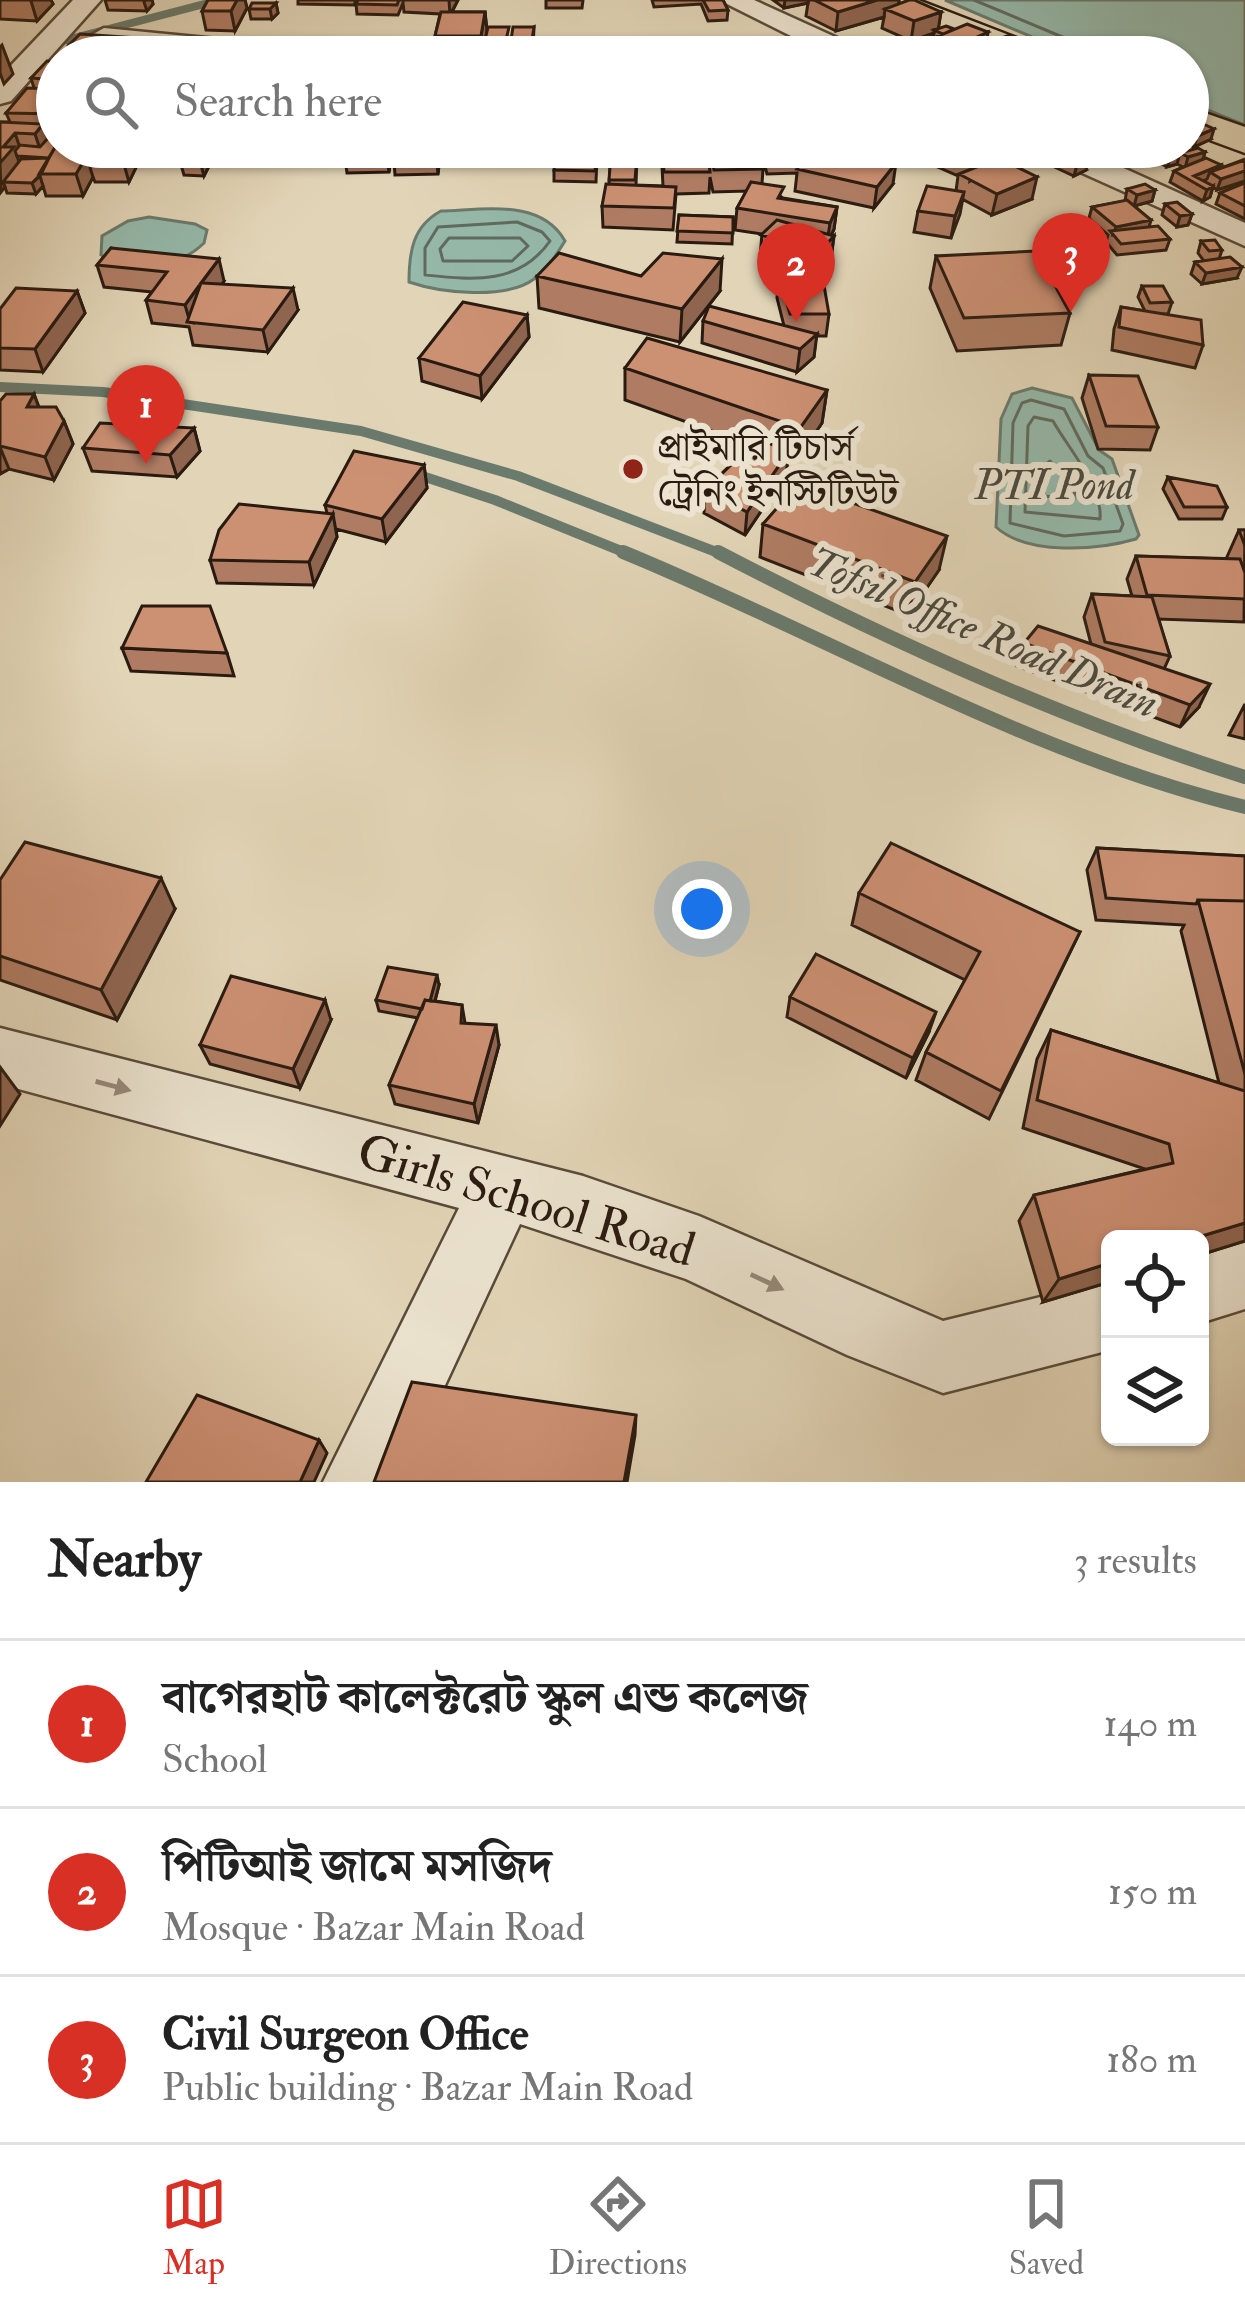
<!DOCTYPE html>
<meta charset="utf-8">
<style>
body{margin:0;font-family:"IM FELL Double Pica","Noto Serif Bengali",serif;background:#f6f6f6;color:#222}
.controls{position:absolute;right:36px;bottom:36px;display:grid;overflow:hidden;border-radius:18px;box-shadow:0 3px 9px #0004}
.controls button{width:108px;height:108px;display:grid;place-items:center;padding:0;border:0;border-bottom:3px solid #e0e0e0;background:#fff;color:#222;font:60px sans-serif}
.you{position:absolute;left:702px;top:909px;width:42px;height:42px;margin:-30px;border:9px solid #fff;border-radius:50%;background:#1a73e8;box-shadow:0 0 0 18px #1a73e833}
.badge{display:grid;place-items:center;width:78px;height:78px;border-radius:50%;background:#d93025;color:#fff;font-size:39px;font-weight:700}
.pin{position:absolute;translate:-50% -99px;filter:drop-shadow(0 3px 6px #0008)}
.pin::after{content:'';position:absolute;top:63px;width:42px;height:36px;background:inherit;clip-path:polygon(0 0,100% 0,50% 100%)}
.list{margin:0;padding:0;list-style:none}
h2{display:flex;justify-content:space-between;align-items:center;height:156px;margin:0;padding:0 48px;font-size:51px}
h2 small{font-size:39px;font-weight:400;color:#767676}
.list li{display:grid;grid-template-columns:78px 1fr auto;gap:36px;align-items:center;box-sizing:border-box;height:168px;padding:0 48px;border-top:3px solid #e0e0e0}
.list b{display:block;font-size:45px;white-space:nowrap}
.list p{margin:0;font-size:39px;white-space:nowrap;color:#767676}
.list em{font-size:39px;font-style:normal;color:#767676}
.icon{flex:none;width:66px;height:66px;fill:none;stroke:currentColor;stroke-width:2;stroke-linecap:round;stroke-linejoin:round}
.map{position:relative;flex:none;width:1245px;height:1482px;overflow:hidden}
.search{position:absolute;background:#fff;box-shadow:0 3px 9px #0004;left:36px;right:36px;top:36px;height:132px;display:flex;align-items:center;gap:30px;box-sizing:border-box;padding:0 42px;border-radius:66px;color:#767676;font-size:45px}
.sheet{height:660px;background:#fff}
nav{display:flex;justify-content:space-around;align-items:center;box-sizing:border-box;height:168px;border-top:3px solid #e0e0e0;background:#fff;font-size:33px;color:#767676}
nav a{display:grid;justify-items:center;gap:6px}
nav .on{color:#d93025}
.map>svg:first-child{display:block}
</style>
<div class="map">
<svg width="1245" height="1482" viewBox="0 0 1245 1482">
<rect width="100%" height="100%" fill="#e2d5b7"/>
<filter id="stains"><feTurbulence type="fractalNoise" baseFrequency=".00167" numOctaves="4"/><feColorMatrix values="0 0 0 0 .2 0 0 0 0 .09 0 0 0 0 .02 0 0 0 .5 -.17"/></filter>
<radialGradient id="worn" r=".72"><stop offset=".6" stop-color="#630" stop-opacity="0"/><stop offset="1" stop-color="#630" stop-opacity=".3"/></radialGradient>
<path fill="#95b9aa" stroke="#6a7a6d" stroke-width="3" d="M945 0H1245V125L1188 102V57H1079Z
M441 211C483 210 541 198 565 241 556 255 548 269 534 279 506 300 441 293 409 282 409 251 413 226 441 211Z
M149 217 195 224 207 230 204 243C179 268 132 272 101 255L102 236 128 221Z
M1032 388 1072 398 1099 450 1112 459 1139 535 1136 539C1098 550 1028 556 996 527L1001 419 1012 394Z"/>
<g fill="none" stroke-linecap="round" stroke-linejoin="round">
<path stroke="#606a5e" stroke-width="3" d="M974 0 1072 41 1079 57
M517 222 542 232 550 241C519 285 474 280 425 275V248L438 227Z
M449 238H520L528 246 512 261H443L440 249Z
M1031 400 1064 409 1088 456 1103 468 1123 524 1120 531 1064 536 1010 523 1013 423 1022 403Z
M1034 417 1053 421C1068 448 1103 487 1100 519L1025 512 1028 426Z
M1050 461 1075 489 1074 499 1044 496V466Z"/>
<path stroke="#6a7a6d" stroke-width="8" d="M51 44 220 0"/>
<path stroke="#6a7a6d" stroke-width="10" d="M0 387 103 392 361 431 518 476 724 555
M413 473 495 500 631 555"/>
<path stroke="#6a7a6d" stroke-width="14" d="M623 552C830 637 1027 754 1245 807
M718 552C887 640 1063 720 1245 777"/>
<g stroke="#584a3a" stroke-width="5">
<path id="minor" d="M73 0H101L11 101 0 104V77Z
M719 0H754L866 51 870 57H833Z
M104 28 309 48 323 57H226L94 42 90 36Z
M1035 147H1077L1245 223V246L1040 154Z
M0 1028 583 1176 699 1216 943 1321 1110 1280V1350L943 1393 847 1355 686 1279 520 1224 400 1482H323L459 1208 0 1084Z
M1245 1241V1309L1200 1323V1255Z"/>
</g>
<g stroke="#2a1b11" stroke-width="5">
<path id="major" d="M871 0H918L1045 49 1050 57H1001L876 7Z
M1188 107 1245 127V153L1188 132Z"/>
</g>
<use href="#minor" fill="#ece4d0" fill-rule="evenodd"/>
<use href="#major" fill="#e2d5b7" fill-rule="evenodd"/>
</g>
<path fill="#af7c63" stroke="#2a1b11" stroke-width="3" fill-rule="evenodd" d="M0 0H51L53 4 37 21 0 19Z
M105 0H152L153 4 147 11 108 10Z
M208 0H245L247 8 235 31 206 30 202 11Z
M298 0H356L354 5 298 4Z
M358 0H458L452 12H485L487 31 509 37 507 50H486L485 40 482 56H437L435 36 440 14 404 12 403 3 398 15 357 14 356 4Z
M546 0H583L582 8H546Z
M652 0H723L728 10 727 20 708 21 701 4 654 7Z
M773 0H899V4L941 12 938 29 988 32 986 42 1055 57H897L898 47 911 41 882 28 884 17 836 31 806 16 808 3 784 8ZM934 33 933 38 927 41 920 38Z
M276 3 278 13 272 19H251L249 9Z
M534 27 533 49 570 50V57H521L522 51H511V40Z
M168 40 172 57H73L69 45Z
M57 62V135H47L48 138 57 147H141L143 153 129 182H95L93 177 83 196H46L43 186 36 194 7 193 5 187 0 192V122H10L6 113 34 88 31 78Z
M1188 121 1189 126 1211 139 1194 147 1188 144Z
M171 147H209L212 160 204 176 184 175 181 165 188 153 173 154Z
M392 147 389 172 347 173 344 151Z
M393 147H441L438 174 395 175Z
M661 147H758L763 169 762 184 783 198 837 207 834 229 831 236H834L831 258 816 274 760 257 762 234 735 230 737 208 747 191 713 192 710 177 709 193 676 194 673 230 603 227 602 206 609 184 611 154 637 155 636 185 663 186Z
M934 147H1005L1002 160 1032 199 992 215 962 199 951 238 914 232 918 211 956 191 958 176 931 164Z
M1090 147H1121L1104 154Z
M1124 147H1148L1135 154Z
M764 151 799 162 798 168 893 184 874 208 795 191 797 173 767 174 764 162Z
M1161 152H1205L1203 159 1219 169 1245 159V181L1217 190 1213 187 1210 197 1203 201 1170 182 1174 171 1183 167 1177 164 1167 167 1158 162Z
M1050 154 1086 170 1074 176 1048 164Z
M597 156 596 182 554 181V170Z
M1245 183V219L1216 204 1220 193Z
M1127 189 1155 190 1152 201 1134 206 1149 227 1170 239 1166 250 1117 255 1106 242 1108 235 1089 218 1092 207 1125 201Z
M1165 204 1192 214 1188 225 1177 227 1162 215Z
M679 215 733 217 732 244 677 242Z
M1201 241 1222 250 1219 259 1237 278 1202 284 1191 274 1195 262 1204 261 1198 253Z
M111 248 224 281 222 284 298 310 268 352 193 345 189 327 152 323 146 300 152 292 104 287 97 265Z
M936 256 1070 313 1061 345 957 351 930 288Z
M537 276H641L720 291 680 342 539 308Z
M779 276 829 314 826 336H816L814 357 797 372 702 343 703 321 784 326 777 298Z
M1142 286 1172 302 1168 314H1163L1203 345 1195 368 1112 350 1114 329 1121 307 1145 311 1138 297Z
M77 291 85 313 43 372 0 370V309Z
M527 315 529 337 482 399 422 381 419 358Z
M625 368 827 390 822 423 796 461 788 458 786 474 745 535 704 513 705 490 751 445 625 400Z
M1089 375 1158 427 1150 450 1098 449 1082 398Z
M34 394 39 407 64 421 73 444 54 480 9 469 0 474V401Z
M194 428 200 451 177 477 92 471 83 448Z
M424 465 427 488 386 542 336 529 337 537 314 585 217 583 210 560 327 513 325 505Z
M1168 477 1227 507 1222 519H1179L1163 489Z
M763 524 939 570 908 615 760 557Z
M1239 530H1245L1244 622 1158 619 1170 656 1164 669 1199 707 1180 727 1017 666 1024 643 1091 644 1084 617 1092 594 1132 596 1127 579 1136 556 1226 559Z
M122 648 227 653 234 676 131 671Z
M1245 704V739L1229 735Z
M1097 848 1245 856V1241L1200 1255V1239H1110V1282L1043 1302 1019 1221 1034 1195 1145 1169 1023 1128 1037 1059 1051 1030 1219 1083 1181 931 1184 925 1096 920 1087 870Z
M0 880 175 909 117 1020 0 980Z
M859 893 1080 932 989 1119 916 1080 926 1052 965 980 852 925Z
M439 985 435 1001 462 1005 465 1023 499 1045 478 1123 395 1104 389 1085 418 1018 379 1011 376 1000Z
M790 997 929 1032 906 1078 787 1017Z
M331 1020 300 1088 210 1064 200 1045Z"/>
<path fill="#8f6550" stroke="#2a1b11" stroke-width="3" d="M32 0H51L53 4 37 21 31 1Z
M146 0H152L153 4 147 11 144 2Z
M237 0H245L247 8 235 31 231 11Z
M449 0H458L450 15Z
M785 0H808V3L784 8Z
M877 0H899L898 12 885 9 884 17 836 31 838 12Z
M276 3 278 13 272 19 270 9Z
M485 12 487 31 482 56 481 36Z
M941 12 938 31 934 30V33L911 41 914 21Z
M988 32 985 52 940 57 941 53Z
M168 40 172 57H160L158 51Z
M2 45 13 74 4 84 0 73V47Z
M919 46 918 56 907 57 908 51Z
M43 124 50 145 42 155 35 134Z
M1214 129 1211 139 1194 147 1197 136Z
M15 133 22 154 17 156 21 168 3 182 5 187 1 192 0 163 3 147Z
M92 147H100L88 161 93 177 83 196 76 174Z
M130 147H141L143 153 129 182 123 161Z
M387 147H392L389 172 386 151Z
M436 147H441L438 174 436 153Z
M998 147H1005L1002 163 970 181 974 160Z
M1106 147H1121L1104 154Z
M1137 147H1148L1135 154Z
M209 150 212 160 204 176 201 165Z
M1205 152 1202 163 1185 168 1188 157Z
M1180 153 1177 164 1167 167 1171 157Z
M1089 159 1086 170 1074 176 1077 165Z
M896 163 893 184 874 208 877 187Z
M1221 165 1217 176 1210 172 1207 179 1197 184 1194 176Z
M1245 166V181L1217 190 1221 179Z
M40 176 43 186 36 194 32 183Z
M1037 177 1032 199 992 215 997 194Z
M1213 186 1210 197 1203 201 1207 190Z
M1155 190 1152 201 1134 206 1137 195Z
M964 192 960 214 951 238 955 216Z
M837 207 834 229 828 242 834 236 831 258 816 274 819 252 827 243 830 223Z
M1192 214 1188 225 1177 227 1180 216Z
M1151 220 1148 231 1113 235 1116 227Z
M219 259 224 281 194 323 190 322 185 305Z
M722 259 720 291 680 342 682 309Z
M1242 267 1237 278 1202 284 1206 273Z
M293 288 298 310 268 352 263 330Z
M77 291 85 313 43 372 35 349Z
M527 315 529 337 482 399 480 376Z
M817 334 814 357 797 372 800 349Z
M827 390 822 423 796 461 800 428Z
M34 394 42 417 27 407Z
M64 421 73 444 54 480 45 457Z
M194 428 200 451 177 477 170 455Z
M0 447 9 469 0 474Z
M789 451 786 474 745 535 747 512Z
M424 465 427 488 386 542 382 519Z
M333 514 337 537 314 585 309 562Z
M947 536 939 570 908 615 915 582Z
M1210 684 1199 707 1180 727 1190 705Z
M161 878 175 909 117 1020 101 990Z
M437 975 439 985 430 1020 427 1010Z
M325 1000 331 1020 300 1088 293 1069Z
M936 1012 929 1032 906 1078 913 1058Z
M496 1025 499 1045 478 1123 474 1104Z
M0 1067 20 1094 0 1126Z
M1245 1223V1241L1200 1255V1239H1192Z
M1110 1263V1282L1043 1302 1059 1279Z
M636 1415 635 1435 627 1482H624Z
M319 1440 327 1453 314 1482H300Z"/>
<path fill="#cc9073" stroke="#2a1b11" stroke-width="3" d="M208 0H237L231 11H202Z
M358 0H399L397 5 356 4Z
M703 0H723L728 10 709 11Z
M814 0H877L838 12Z
M909 0H914L941 12 914 21 885 9Z
M252 3H276L270 9H249Z
M441 12H485L481 36H435Z
M967 24 988 32 941 53 919 44Z
M946 26 954 29 943 34 934 30Z
M488 27H509L506 40H485Z
M513 27H534L532 40H511Z
M80 34 168 40 158 51 69 45Z
M1010 35 1055 56 954 57 949 55Z
M919 38 927 41 908 51 898 47Z
M523 49 570 50 569 57H521Z
M582 50 626 52 625 57H580Z
M47 61 57 62V80L31 78Z
M27 88 57 89V114L6 113Z
M0 122 43 124 35 134 15 133 3 147H14L0 163Z
M1199 122 1214 129 1197 136 1188 132V126Z
M50 136H57V144L49 158 17 156 15 151 20 145 40 147Z
M57 144V147H92L76 174H39Z
M95 147H130L123 161H88Z
M345 147H387L386 151H344Z
M393 147H436V153L392 154Z
M662 147H707L710 172H664Z
M710 147H758L763 169 714 170Z
M816 147H824L896 163 877 187 797 169Z
M943 147H998L974 160Z
M1174 147 1187 151 1171 157 1161 152Z
M1062 148 1089 159 1077 165 1050 154Z
M1198 148 1205 152 1188 157 1180 153Z
M190 149 209 150 201 165H181Z
M764 151H795L799 162 768 163Z
M611 154 637 155 635 180H609Z
M556 156H597L595 171 554 170Z
M49 158 41 174 32 183 3 182 21 159Z
M999 158 1037 177 997 194 959 174Z
M1206 158 1221 165 1194 176 1213 186 1207 190 1174 171Z
M1245 160V171L1221 179 1210 172Z
M751 182 784 187 778 198 837 207 830 223 737 208Z
M1245 183V206L1220 193Z
M606 184 676 187 674 208 602 206Z
M1145 184 1155 190 1137 195 1127 189Z
M927 186 964 192 955 216 918 211Z
M1127 200 1151 220 1116 227 1092 207Z
M1177 202 1192 214 1180 216 1165 204Z
M679 215 733 217V233L677 231Z
M777 220 834 236 819 252 761 235Z
M1158 226 1170 239 1121 244 1110 231Z
M1215 240 1222 250 1209 251 1201 241Z
M111 248 219 259 201 283 293 288 263 330 187 322 201 283 185 305 146 300 167 272 97 265Z
M1036 251 1070 313 964 318 936 256Z
M559 253 641 276 663 253 722 259 682 309 537 276Z
M1230 257 1242 267 1206 273 1195 262Z
M822 274 829 314H790L779 276Z
M1142 286H1163L1172 302 1150 303Z
M16 288 77 291 35 349 0 348V309Z
M463 302 527 315 480 376 419 358Z
M709 306 817 334 800 349 703 321Z
M1121 307 1201 320 1203 345 1119 327Z
M647 338 827 390 800 428 625 368Z
M1089 375 1138 376 1158 427 1106 426Z
M6 394H34L27 407H56L64 421 45 457 0 446V401Z
M100 423 194 428 170 455 83 448Z
M758 439 789 451 747 512 705 490Z
M354 451 424 465 382 519 325 505Z
M1168 477 1217 486 1227 507H1184Z
M798 484 947 536 915 582 763 524Z
M239 504 333 514 309 562 210 560 219 530Z
M1239 530H1245V546Z
M1136 556 1240 559 1245 573V599L1147 595Z
M1092 594 1152 597 1170 656 1105 642Z
M142 606H210L227 653 122 648Z
M1038 626 1210 684 1190 705 1024 643Z
M25 842 161 878 101 990 0 956V880Z
M891 843 1080 932 1001 1091 926 1052 980 952 859 893Z
M1097 848 1245 856V901L1198 900 1196 904 1106 898Z
M1198 900 1245 901V1074Z
M816 954 936 1012 913 1058 790 997Z
M388 967 437 975 430 1001 425 1000 422 1009 376 1000Z
M231 976 325 1000 293 1069 200 1045Z
M425 1000 462 1005 461 1023 496 1025 474 1104 389 1085Z
M1051 1030 1245 1091V1223L1192 1239H1110V1263L1059 1279 1034 1195 1173 1163 1169 1144 1037 1100Z
M412 1382 636 1415 624 1482H374Z
M197 1395 319 1440 300 1482H146Z"/>
<defs><path id="oneway-solid" d="M-6-.8H1V-3.2L6.5 0L1 3.2V.8H-6Z" transform="scale(3)"/></defs>
<g fill="#958a7a">
<use href="#oneway-solid" transform="translate(113 1086) rotate(15)"/>
<use href="#oneway-solid" transform="translate(767 1282) rotate(25)"/>
</g>
<circle fill="#8f2418" stroke="#ece4d0" stroke-width="4.5" cx="633" cy="469" r="12"/>
<g text-anchor="middle" dominant-baseline="central" stroke-width="12" stroke-linejoin="round" paint-order="stroke">
<g font-size="39" fill="#2a1b11" stroke="#ece4d0" text-anchor="start">
<text x="657" y="447">প্রাইমারি টিচার্স<tspan x="657" dy="45">ট্রেনিং ইনস্টিটিউট</tspan></text>
</g>
<g font-size="42" font-style="italic" fill="#4a4a3f" stroke="#ece4d0">
<text x="1054" y="486">PTI Pond</text>
<text transform="translate(983 633) rotate(23)">Tofsil Office Road Drain</text>
</g>
<g font-size="48" fill="#2a1b11" stroke="#ece4d0">
<text transform="translate(526 1201) rotate(17)">Girls School Road</text>
</g>
</g>
<rect width="100%" height="100%" filter="url(#stains)"/>
<rect width="100%" height="100%" fill="url(#worn)"/>
</svg>
<div class="controls">
<button><svg class="icon" aria-label="locate" viewBox="0 0 24 24"><circle cx="12" cy="12" r="6"/><path d="M12 2v4M12 18v4M2 12h4M18 12h4"/></svg></button>
<button><svg class="icon" aria-label="layers" viewBox="0 0 24 24"><path d="M12 4l9 5-9 5-9-5zM3 14l9 5 9-5"/></svg></button>
</div>
<div class="you"></div>
<div class="pin badge" style="left:146px;top:464px">1</div>
<div class="pin badge" style="left:796px;top:322px">2</div>
<div class="pin badge" style="left:1071px;top:312px">3</div>
<div class="search"><svg class="icon" aria-label="search" viewBox="0 0 24 24"><circle cx="10" cy="10" r="6"/><path d="M15 15l6 6"/></svg>Search here</div>
</div>
<section class="sheet">
<h2>Nearby<small>3 results</small></h2>
<ul class="list">
<li><span class="badge">1</span><div><b>বাগেরহাট কালেক্টরেট স্কুল এন্ড কলেজ</b><p>School</p></div><em>140 m</em></li>
<li><span class="badge">2</span><div><b>পিটিআই জামে মসজিদ</b><p>Mosque · Bazar Main Road</p></div><em>150 m</em></li>
<li><span class="badge">3</span><div><b>Civil Surgeon Office</b><p>Public building · Bazar Main Road</p></div><em>180 m</em></li>
</ul>
</section>
<nav>
<a class="on"><svg class="icon" aria-label="map" viewBox="0 0 24 24"><path d="M3 6l6-2 6 2 6-2v14l-6 2-6-2-6 2zM9 4v14M15 6v14"/></svg>Map</a>
<a><svg class="icon" aria-label="directions" viewBox="0 0 24 24"><path d="M12 3l9 9-9 9-9-9zM9 14v-3h6M13 9l2 2-2 2"/></svg>Directions</a>
<a><svg class="icon" aria-label="saved" viewBox="0 0 24 24"><path d="M7 4h10v16l-5-4-5 4z"/></svg>Saved</a>
</nav>
